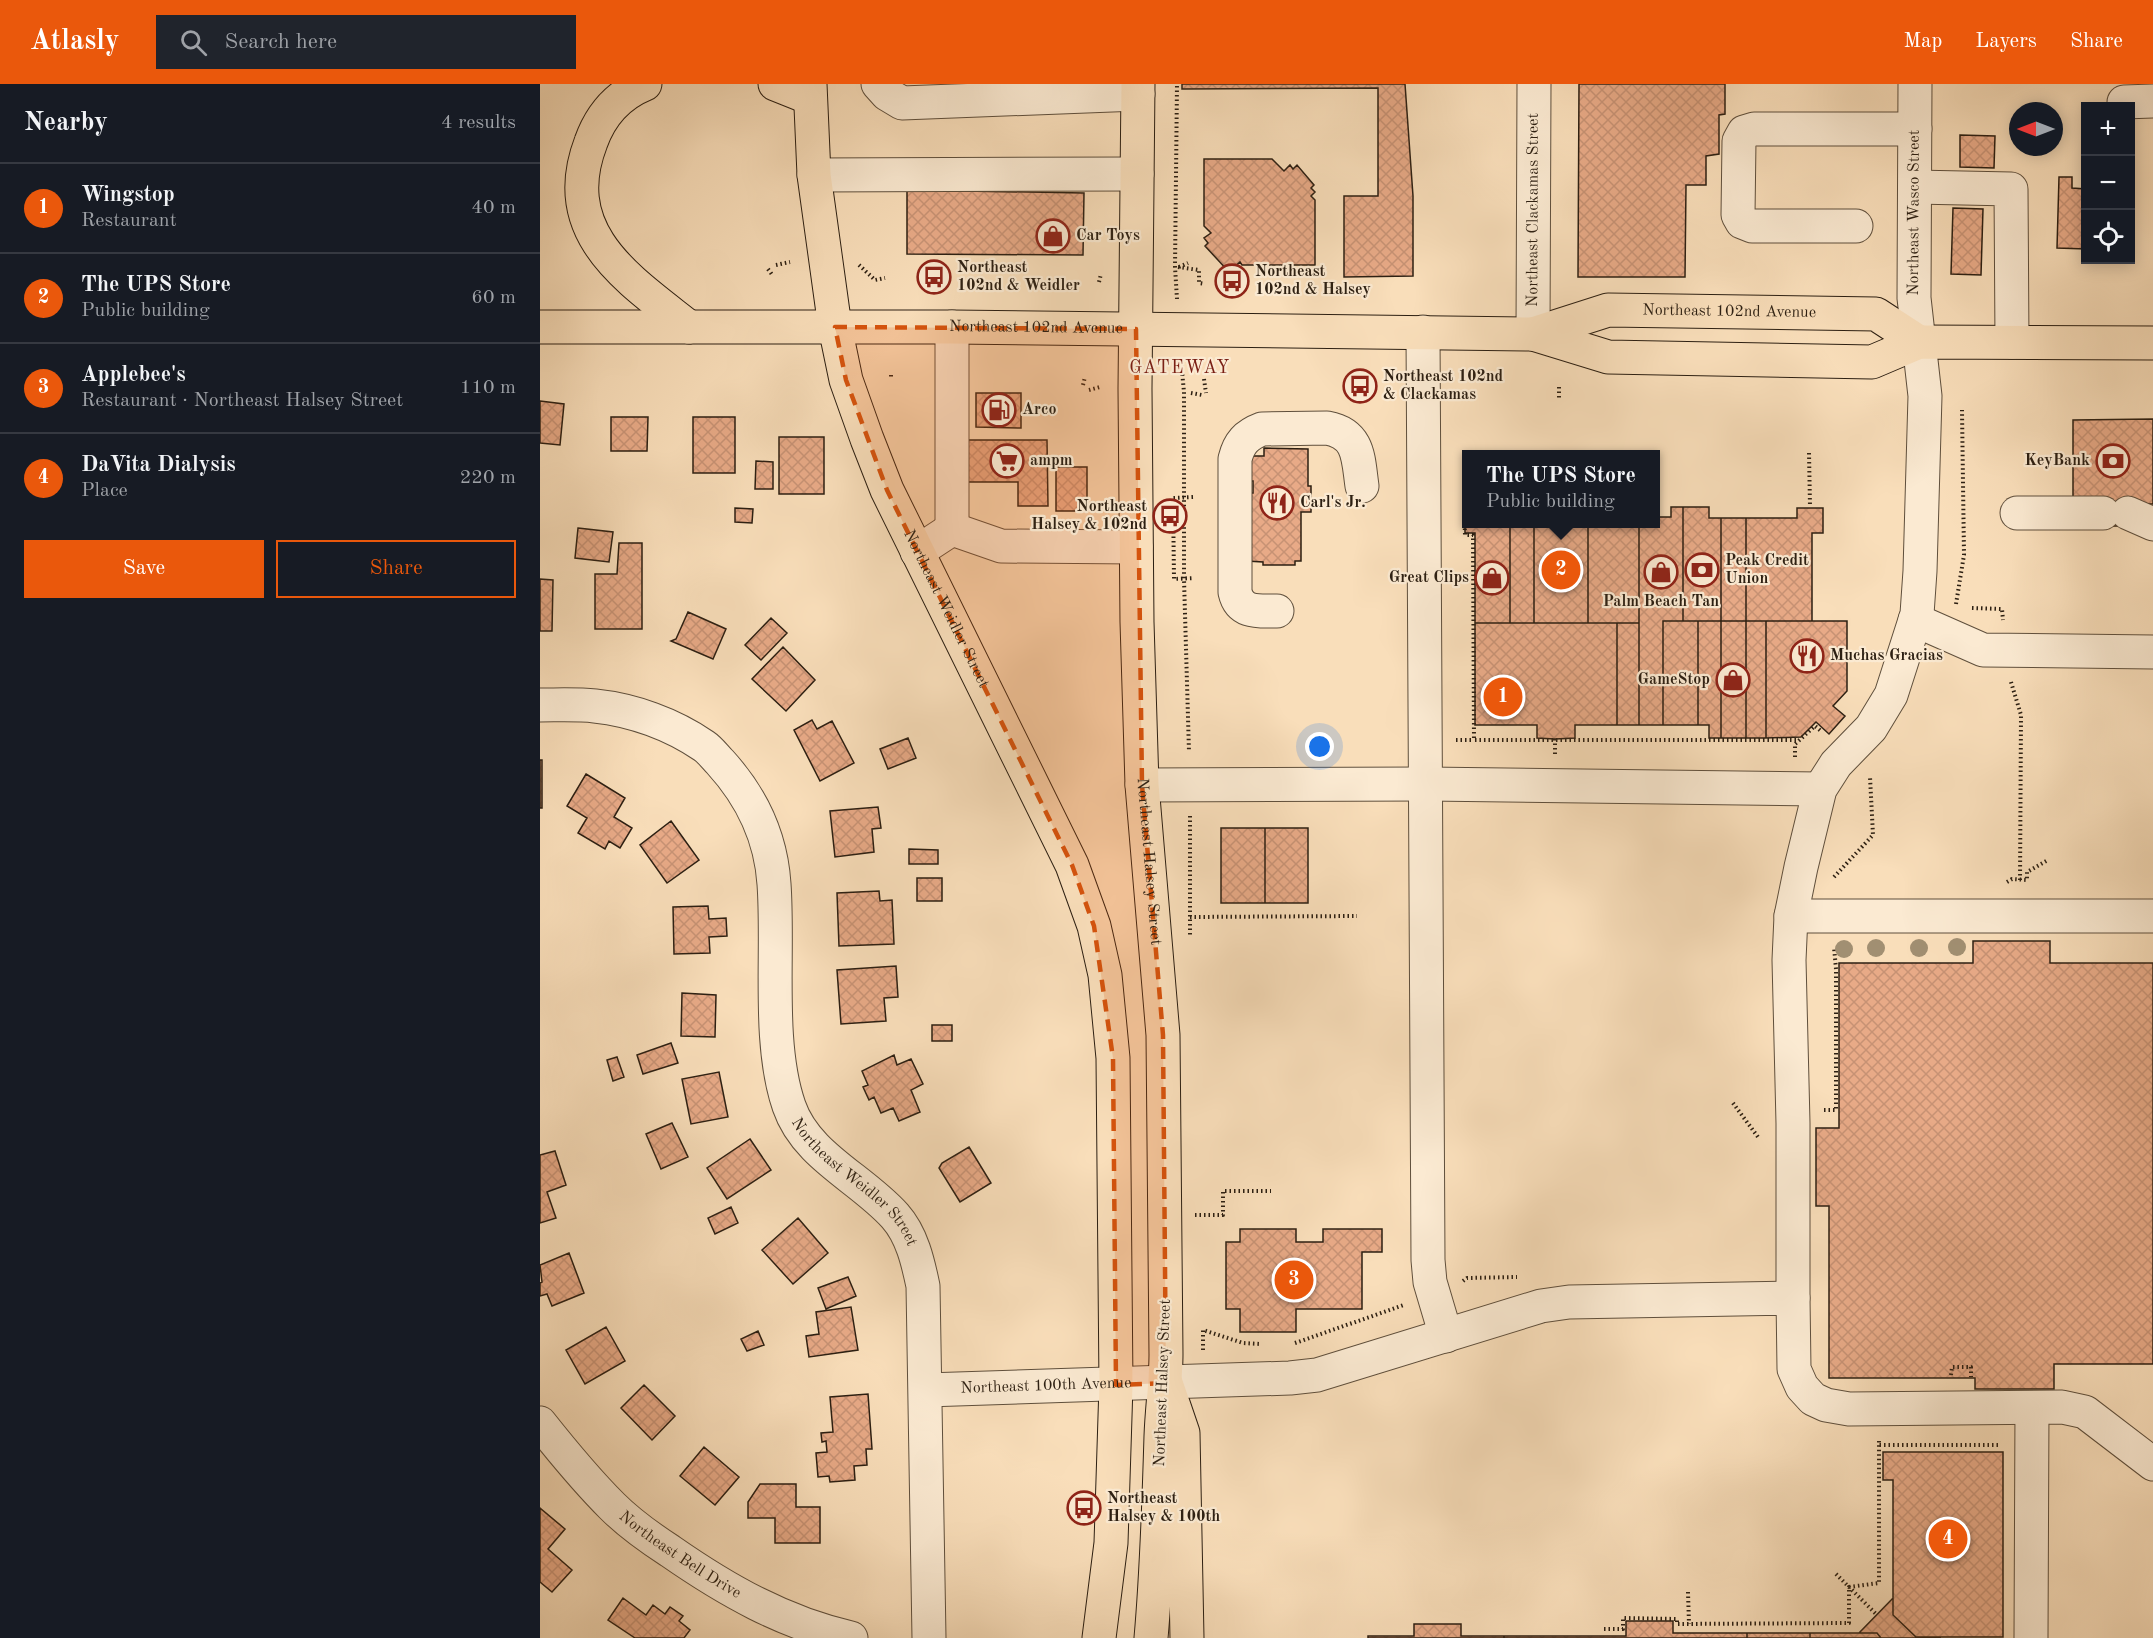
<!DOCTYPE html>
<meta charset="utf-8">
<style>
body{margin:0;font-family:"Old Standard TT",serif;background:#20242c;color:#f1f3f6}
.controls{position:absolute;right:18px;top:18px;display:grid;overflow:hidden;border-radius:0px;box-shadow:0 3px 15px #0003}
.controls button{width:54px;height:54px;display:grid;place-items:center;padding:0;border:0;border-bottom:2px solid #363941;background:#171b24;color:#f1f3f6;font:30px sans-serif}
.compass{position:absolute;left:1469px;top:18px;width:54px;height:54px;border-radius:50%;background:#171b24;box-shadow:0 3px 15px #0003;rotate:270deg}
.you{position:absolute;left:780px;top:663px;width:21px;height:21px;margin:-15px;border:4px solid #fff;border-radius:50%;background:#1a73e8;box-shadow:0 0 0 9px #1a73e833}
.badge{display:grid;place-items:center;width:39px;height:39px;border-radius:50%;background:#ea580c;color:#fff;font-size:20px;font-weight:700}
.pin{position:absolute;translate:-50% -50%;border:3px solid #fff;box-shadow:0 2px 6px #0006}
.popup{position:absolute;left:922px;top:366px;width:198px;height:78px;box-sizing:border-box;display:grid;place-content:center;border-radius:0px;background:#171b24;filter:drop-shadow(0 2px 4px #0005);font-size:20px;white-space:nowrap;color:#9ea1a6}
.popup b{font-size:22px;color:#f1f3f6}
.popup::after{content:'';position:absolute;left:50%;top:100%;margin-left:-12px;border:12px solid transparent;border-top-color:#171b24}
.list{margin:0;padding:0;list-style:none}
h2{display:flex;justify-content:space-between;align-items:center;height:78px;margin:0;padding:0 24px;font-size:26px}
h2 small{font-size:20px;font-weight:400;color:#9ea1a6}
.list li{display:grid;grid-template-columns:39px 1fr auto;gap:18px;align-items:center;box-sizing:border-box;height:90px;padding:0 24px;border-top:2px solid #363941}
.list b{display:block;font-size:22px;white-space:nowrap}
.list p{margin:0;font-size:20px;white-space:nowrap;color:#9ea1a6}
.list em{font-size:20px;font-style:normal;color:#9ea1a6}
.actions{display:flex;gap:12px;padding:18px 24px}
.actions a{flex:1;padding:14px 0;border:2px solid #ea580c;border-radius:0px;text-align:center;font-size:21px;color:#ea580c}
.actions .main{background:#ea580c;color:#fff}
.icon{flex:none;width:33px;height:33px;fill:none;stroke:currentColor;stroke-width:2;stroke-linecap:round;stroke-linejoin:round}
.map{position:relative;flex:none;width:1613px;height:1554px;overflow:hidden}
header{display:flex;align-items:center;gap:36px;box-sizing:border-box;height:84px;padding:0 30px;background:#ea580c;color:#fff}
header strong{font-size:28px}
nav{display:flex;gap:33px;margin-inline-start:auto;font-size:21px}
.search{width:420px;height:54px;background:#20242c;display:flex;align-items:center;gap:15px;box-sizing:border-box;padding:0 21px;border-radius:0px;color:#9ea1a6;font-size:22px}
main{display:flex}
aside{flex:1;background:#171b24}
.map>svg:first-child{display:block}
</style>
<header>
<strong>Atlasly</strong>
<div class="search"><svg class="icon" aria-label="search" viewBox="0 0 24 24"><circle cx="10" cy="10" r="6"/><path d="M15 15l6 6"/></svg>Search here</div>
<nav><a>Map</a><a>Layers</a><a>Share</a></nav>
</header>
<main>
<aside>
<h2>Nearby<small>4 results</small></h2>
<ul class="list">
<li><span class="badge">1</span><div><b>Wingstop</b><p>Restaurant</p></div><em>40 m</em></li>
<li><span class="badge">2</span><div><b>The UPS Store</b><p>Public building</p></div><em>60 m</em></li>
<li><span class="badge">3</span><div><b>Applebee's</b><p>Restaurant · Northeast Halsey Street</p></div><em>110 m</em></li>
<li><span class="badge">4</span><div><b>DaVita Dialysis</b><p>Place</p></div><em>220 m</em></li>
</ul>
<div class="actions"><a class="main">Save</a><a>Share</a></div>
</aside>
<div class="map">
<svg width="1613" height="1554" viewBox="0 0 1613 1554">
<defs>
<pattern id="building-cross-hatch" width="8" height="8" patternUnits="userSpaceOnUse" patternTransform="scale(1.5)"><rect width="8" height="8" fill="#e8aa87"/><path d="M0 0l8 8M0 8l8-8" fill="none" stroke="#c79274"/></pattern>
</defs>
<rect width="100%" height="100%" fill="#f9deba"/>
<filter id="stains"><feTurbulence type="fractalNoise" baseFrequency=".00333" numOctaves="4"/><feColorMatrix values="0 0 0 0 .2 0 0 0 0 .09 0 0 0 0 .02 0 0 0 .5 -.17"/></filter>
<radialGradient id="worn" r=".72"><stop offset=".6" stop-color="#630" stop-opacity="0"/><stop offset="1" stop-color="#630" stop-opacity=".3"/></radialGradient>
<path fill="url(#building-cross-hatch)" stroke="#2c1f12" stroke-width="1.5" d="M642 0H865L873 112V192L804 193V112H838V4L642 5Z
M1039 0H1185V30L1179 31V70L1166 72V101H1146L1145 193H1038Z
M1420 51 1455 52 1454 84 1420 83Z
M664 75H732L744 87 750 81 753 85 757 81 774 101 771 104 775 108 771 112 775 116V181H702L700 178 689 188 665 162 668 159 664 154 671 149 664 142Z
M1519 93H1532V104L1546 105V165L1517 164Z
M367 106 544 109 543 171 367 170Z
M1413 124 1443 125 1441 191 1411 190Z
M436 309H481V344L436 343Z
M0 317 24 320 20 361 0 359Z
M71 333H108L107 367H71Z
M153 333H195V389H153Z
M1613 335V420H1596L1588 442H1563L1533 418V336Z
M239 353H284V410H239Z
M426 356H507L508 422H478V398H426Z
M724 364 768 365V402H771V428H761V477H755V481H723V478L707 477 702 409H713V397H706V372H724Z
M216 377 233 378V405H215Z
M516 383H547V427H516Z
M1131 423H1143V537H1123V641H1099V440H1116V433H1131Z
M1143 423H1169V434H1181V537H1143Z
M195 424 213 425 212 439 195 438Z
M1257 424H1283V449H1272V537H1206V434H1257Z
M925 425 926 440H970V539H935V449H925Z
M1181 434H1206V537H1181Z
M970 440H994V539H970Z
M994 440H1048V539H994Z
M1048 440H1099V539H1048Z
M38 444 73 448 69 478 35 474Z
M79 459H102V545H55V490H77Z
M0 495 13 496 12 547H0Z
M148 528 186 545 173 575 131 557 136 555Z
M231 534 247 549 221 576 205 561Z
M1123 537H1158V641H1123Z
M1158 537H1181V654H1169V641H1158Z
M1181 537H1206V654H1181Z
M1206 537H1226V654H1206Z
M1226 537H1307V607L1293 622 1305 632 1289 650 1276 638 1261 653 1226 654Z
M935 539H1077V641H1035V654L1015 655 997 654V641H935Z
M1077 539H1099V641H1077Z
M243 563 275 596 246 627 212 595Z
M272 636 277 645 292 637 314 679 280 697 254 646Z
M368 654 376 674 348 685 340 665Z
M0 676H2V724H0Z
M46 690 85 714 74 733 92 744 80 764 69 757 65 765 38 749 47 734 27 722Z
M338 723 341 744 332 745 334 768 295 773 290 727Z
M131 737 159 776 127 799 100 761Z
M681 744H725V819H681Z
M725 744H768V819H725Z
M369 765 398 766V780H369Z
M377 794H402V817H377Z
M339 807 340 817 352 816 354 860 299 862 297 809Z
M168 822 169 835 186 834 187 852 169 853 170 869 134 870 133 823Z
M1433 857H1510V879H1613V1280H1514V1305H1435V1294H1289V1122H1276V1044H1299V879H1433Z
M356 882 358 913 344 914 346 937 301 940 297 886Z
M142 909 176 911 175 953 141 952Z
M392 941H412V957H392Z
M131 959 138 979 103 990 97 971Z
M354 971 357 981 371 975 383 1000 371 1006 380 1028 359 1037 353 1024 341 1029 334 1013 329 1016 323 1003 328 1001 322 987Z
M77 973 84 993 73 997 67 976Z
M179 988 188 1033 151 1040 142 995Z
M132 1039 148 1073 121 1085 106 1050Z
M210 1055 231 1086 187 1115 167 1084Z
M429 1063 451 1099 420 1118 399 1084 402 1079Z
M15 1067 26 1101 7 1108 16 1134 0 1139V1071Z
M191 1123 198 1139 175 1150 168 1134Z
M258 1134 288 1169 253 1200 222 1166Z
M700 1145H756V1158H783V1145H842V1168H822V1225H756V1248H700V1225H686V1158H700Z
M29 1169 44 1209 12 1222 7 1210 0 1212V1199L2 1198 0 1181Z
M308 1193 316 1212 286 1225 278 1204Z
M311 1223 318 1266 269 1273 266 1252 279 1250 276 1228Z
M66 1243 85 1277 45 1300 26 1266Z
M218 1247 224 1261 207 1267 201 1255Z
M104 1301 135 1332 112 1356 81 1324Z
M328 1310 332 1365H326L327 1381 314 1382 315 1396 290 1398 289 1392 278 1393 276 1369 287 1368 286 1357 282 1358 281 1349 293 1348 290 1313Z
M164 1363 199 1393 175 1421 140 1392Z
M1343 1368H1463V1553H1376L1353 1531V1396H1343Z
M220 1400H256V1423H280V1459H235V1434H208V1418Z
M0 1424 25 1445 8 1465 32 1486 12 1508 0 1498Z
M83 1514 106 1531 113 1521 125 1530 130 1523 143 1532 139 1537 150 1546 144 1554H95L68 1536Z
M1353 1514V1531L1376 1553 1401 1554H1341L1337 1549H1319Z
M1086 1537H1133V1549H1207V1554H964V1552H1086Z
M874 1540H921V1552H964V1554H828V1552H874Z
M1207 1549H1270V1554H1207Z
M1270 1549H1337L1341 1554H1270Z"/>
<g fill="none" stroke-linecap="round" stroke-linejoin="round">
<g stroke="#5f4f3c" stroke-width="35">
<g id="minor">
<path d="M338 0 347 10 362 19 598 10"/>
<path d="M1584 18 1613 17"/>
<path d="M274 91 597 90"/>
<path d="M1375 103 1471 105 1472 258"/>
<path d="M1316 142H1212L1202 138 1198 131 1199 57 1204 48 1214 45H1375"/>
<path d="M412 243V445"/>
<path d="M883 248 888 1176 890 1198 906 1252"/>
<path id="s1" d="M993 250 994 0"/>
<path d="M1477 429H1563"/>
<path d="M1588 429 1613 440"/>
<path d="M377 468 412 445 461 462 596 463"/>
<path d="M737 527C719 527 700 530 695 508V375C699 359 706 351 722 345L787 344C820 350 818 375 822 402"/>
<path d="M1375 536 1443 566 1613 568"/>
<path id="s2" d="M0 621C18 621 37 620 55 622 93 626 132 640 164 662 170 666 175 673 180 678 212 713 231 754 234 800 239 869 227 958 249 1022 266 1072 321 1094 355 1132 372 1151 378 1178 383 1202L389 1554"/>
<path d="M602 701 887 700 1280 705"/>
<path d="M1251 832H1613"/>
<path id="s3" d="M1253 1214V1039L1249 876 1251 832 1261 783 1280 705 1296 680 1331 644 1351 611 1377 530 1380 487 1385 312 1374 214 1375 0"/>
<path id="s4" d="M386 1306 750 1294 777 1291 1001 1222 1029 1218 1253 1214 1254 1285 1262 1303 1273 1315 1286 1321 1309 1325 1522 1323 1545 1328 1613 1380"/>
<path id="s5" d="M0 1339C23 1368 46 1396 72 1422 89 1439 110 1454 130 1467 186 1506 244 1539 311 1554"/>
<path d="M1491 1554 1492 1324"/>
</g>
</g>
<g stroke="#2c1f12" stroke-width="35">
<g id="major">
<path d="M105 0C78 11 61 30 51 58 16 149 87 194 149 243"/>
<path d="M235 0 270 14"/>
<path id="s6" d="M270 0 274 91 295 243 306 296 327 355 347 406 532 781 554 842 565 891 573 974 576 1301 571 1459 559 1554"/>
<path id="s7" d="M598 0 595 305 597 538 602 701 623 951 626 1270C626 1297 622 1324 621 1352 619 1420 617 1487 611 1554"/>
<path id="s8" d="M0 243H412L993 250 1068 273 1332 278 1379 258 1613 259"/>
<path id="s9" d="M993 250 1068 226 1336 230 1379 258"/>
</g>
</g>
<g stroke="#2c1f12" stroke-width="35">
<path id="highway" d="M626 1299 643 1349 647 1554"/>
</g>
<path stroke="#2c1f12" stroke-width="4" stroke-dasharray="1.5 3" stroke-linecap="butt" d="M236 181 250 178
M319 181 335 196 345 194
M638 183 659 186V199L665 200
M639 183 648 179
M228 185 233 192
M559 198 561 190
M637 215 635 183 637 0
M641 277 644 308V495L649 668
M351 291V295
M664 295 666 309
M543 301 545 293
M1019 303V314
M549 306 560 303
M651 309 662 311
M1269 369 1270 422
M653 413 633 414 634 495 654 494
M924 422 925 451H933L934 656H1259
M1416 520 1424 471 1422 326
M1432 524 1462 525 1463 536
M1471 598 1481 631 1480 799
M1015 655V670
M916 656H934
M1255 673V660L1275 642 1282 648
M650 732V851
M1294 793 1333 751 1330 693
M1467 798 1472 795 1487 796V788L1508 776
M650 833 817 832
M1193 1019 1218 1053 1220 1051
M1284 1026H1296V885L1294 863
M655 1131H683V1107H731
M923 1197 927 1194 977 1193
M755 1259 864 1221
M663 1266V1246L703 1259 721 1260
M1411 1291 1412 1283H1431V1293
M1339 1357V1361H1460
M1296 1490 1337 1531
M1148 1508 1149 1540
M1064 1545H1083V1534L1137 1535V1540L1309 1539V1503L1339 1499V1361"/>
<use href="#minor" stroke="#fbead2" stroke-width="33"/>
<use href="#major" stroke="#f9deba" stroke-width="33"/>
<use href="#highway" stroke="#f9deba" stroke-width="33"/>
</g>
<g fill="#a18f72">
<circle cx="1417" cy="863" r="9"/>
<circle cx="1336" cy="864" r="9"/>
<circle cx="1379" cy="864" r="9"/>
<circle cx="1304" cy="865" r="9"/>
</g>
<path fill="#d5530d" fill-opacity="0.2" stroke="#d5530d" stroke-width="4.5" stroke-dasharray="12 8" stroke-linejoin="round" d="M295 243 596 245 602 701 623 951 626 1299 576 1301 573 974 554 842 532 781 347 406 306 296Z"/>
<defs>
<g id="shop-ring" transform="scale(1.725)"><circle r="9.5" fill="#fbead2" stroke="#8f2418" stroke-width="1.5"/><path d="M-5-2.5h2.3a2.7 3.5 0 0 1 5.4 0H5L5.5 6h-11ZM-1.5-2.5h3a1.5 2.3 0 0 0-3 0Z" fill="#8f2418"/></g>
<g id="bus-ring" transform="scale(1.725)"><circle r="9.5" fill="#fbead2" stroke="#8f2418" stroke-width="1.5"/><path d="M-5-6H5V4H4V6H2V4H-2V6H-4V4H-5ZM-3.5-4V0h7V-4ZM-3.5 1.2v1.5H-2V1.2ZM2 1.2v1.5H3.5V1.2Z" fill="#8f2418"/></g>
<g id="fuel-ring" transform="scale(1.725)"><circle r="9.5" fill="#fbead2" stroke="#8f2418" stroke-width="1.5"/><path d="M-5.5-6h7V0h2V4h1.3V-2.5L3-4.5l.8-.8L6-3V5H2.5V1h-1V6h-7ZM-4.2-4.7v3.2H.2V-4.7Z" fill="#8f2418"/></g>
<g id="supermarket-ring" transform="scale(1.725)"><circle r="9.5" fill="#fbead2" stroke="#8f2418" stroke-width="1.5"/><path d="M-6-5.5h2.5l.6 2H6L4.5 2H-2.5L-4.4-4H-6ZM-1.5 3.2a1.3 1.3 0 1 0 .1 0ZM3 3.2a1.3 1.3 0 1 0 .1 0Z" fill="#8f2418"/></g>
<g id="bank-ring" transform="scale(1.725)"><circle r="9.5" fill="#fbead2" stroke="#8f2418" stroke-width="1.5"/><path d="M-6-4H6V4H-6ZM0-2.3a2.3 2.3 0 1 0 0 4.6a2.3 2.3 0 1 0 0-4.6Z" fill="#8f2418"/></g>
<g id="restaurant-ring" transform="scale(1.725)"><circle r="9.5" fill="#fbead2" stroke="#8f2418" stroke-width="1.5"/><path d="M-5-6h1v4h1v-4h1v4h1v-4h1v5L-1.5 .5V6h-2V.5L-5-1ZM5-6V6H3V1.5H1.5Q1.5-4 5-6Z" fill="#8f2418"/></g>
</defs>
<g fill-rule="evenodd">
<use href="#shop-ring" x="513" y="152"/>
<use href="#bus-ring" x="394" y="193"/>
<use href="#bus-ring" x="692" y="197"/>
<use href="#bus-ring" x="820" y="302"/>
<use href="#fuel-ring" x="459" y="326"/>
<use href="#supermarket-ring" x="467" y="377"/>
<use href="#bank-ring" x="1573" y="377"/>
<use href="#restaurant-ring" x="737" y="419"/>
<use href="#bus-ring" x="630" y="432"/>
<use href="#bank-ring" x="1162" y="486"/>
<use href="#shop-ring" x="1121" y="488"/>
<use href="#shop-ring" x="952" y="494"/>
<use href="#restaurant-ring" x="1267" y="572"/>
<use href="#shop-ring" x="1193" y="596"/>
<use href="#bus-ring" x="544" y="1424"/>
</g>
<g text-anchor="middle" dominant-baseline="central" stroke-width="4.5" stroke-linejoin="round" paint-order="stroke">
<g font-size="16" fill="#2c1f12" stroke="#fbead2">
<text stroke="none"><textPath href="#s1" startOffset="124">Northeast Clackamas Street</textPath></text>
<text stroke="none"><textPath href="#s3" startOffset="1118">Northeast Wasco Street</textPath></text>
<text stroke="none"><textPath href="#s9" startOffset="200">Northeast 102nd Avenue</textPath></text>
<text stroke="none"><textPath href="#s8" startOffset="496">Northeast 102nd Avenue</textPath></text>
<text stroke="none"><textPath href="#s6" startOffset="549">Northeast Weidler Street</textPath></text>
<text stroke="none"><textPath href="#s7" startOffset="778">Northeast Halsey Street</textPath></text>
<text stroke="none"><textPath href="#s2" startOffset="656">Northeast Weidler Street</textPath></text>
<text transform="translate(623 1299) rotate(-88)">Northeast Halsey Street</text>
<text stroke="none"><textPath href="#s4" startOffset="120">Northeast 100th Avenue</textPath></text>
<text stroke="none"><textPath href="#s5" startOffset="194">Northeast Bell Drive</textPath></text>
</g>
<g font-size="16" font-weight="bold" fill="#2c1f12" stroke="#fbead2" text-anchor="start">
<text x="536" y="152">Car Toys</text>
<text x="417" y="184">Northeast<tspan x="417" dy="18">102nd &amp; Weidler</tspan></text>
<text x="715" y="188">Northeast<tspan x="715" dy="18">102nd &amp; Halsey</tspan></text>
<text x="843" y="293">Northeast 102nd<tspan x="843" dy="18">&amp; Clackamas</tspan></text>
<text x="482" y="326">Arco</text>
<text x="490" y="377">ampm</text>
<text x="1550" y="377" text-anchor="end">KeyBank</text>
<text x="760" y="419">Carl's Jr.</text>
<text x="607" y="423" text-anchor="end">Northeast<tspan x="607" dy="18">Halsey &amp; 102nd</tspan></text>
<text x="1185" y="477">Peak Credit<tspan x="1185" dy="18">Union</tspan></text>
<text x="929" y="494" text-anchor="end">Great Clips</text>
<text x="1121" y="518" text-anchor="middle">Palm Beach Tan</text>
<text x="1290" y="572">Muchas Gracias</text>
<text x="1170" y="596" text-anchor="end">GameStop</text>
<text x="567" y="1415">Northeast<tspan x="567" dy="18">Halsey &amp; 100th</tspan></text>
</g>
<g font-size="18" letter-spacing="1.5" fill="#7a1f14" stroke="#fbead2">
<text x="640" y="284">GATEWAY</text>
</g>
</g>
<rect width="100%" height="100%" filter="url(#stains)"/>
<rect width="100%" height="100%" fill="url(#worn)"/>
</svg>
<div class="controls">
<button>+</button>
<button>−</button>
<button><svg class="icon" aria-label="locate" viewBox="0 0 24 24"><circle cx="12" cy="12" r="6"/><path d="M12 2v4M12 18v4M2 12h4M18 12h4"/></svg></button>
</div>
<svg class="compass" viewBox="-18 -18 36 36"><path d="M0-13l5 13h-10z" fill="#e53935"/><path d="M0 13l5-13h-10z" fill="#9ea1a6"/></svg>
<div class="you"></div>
<div class="pin badge" style="left:963px;top:613px">1</div>
<div class="pin badge" style="left:1021px;top:486px">2</div>
<div class="popup"><b>The UPS Store</b>Public building</div>
<div class="pin badge" style="left:754px;top:1196px">3</div>
<div class="pin badge" style="left:1408px;top:1455px">4</div>
</div>
</main>
